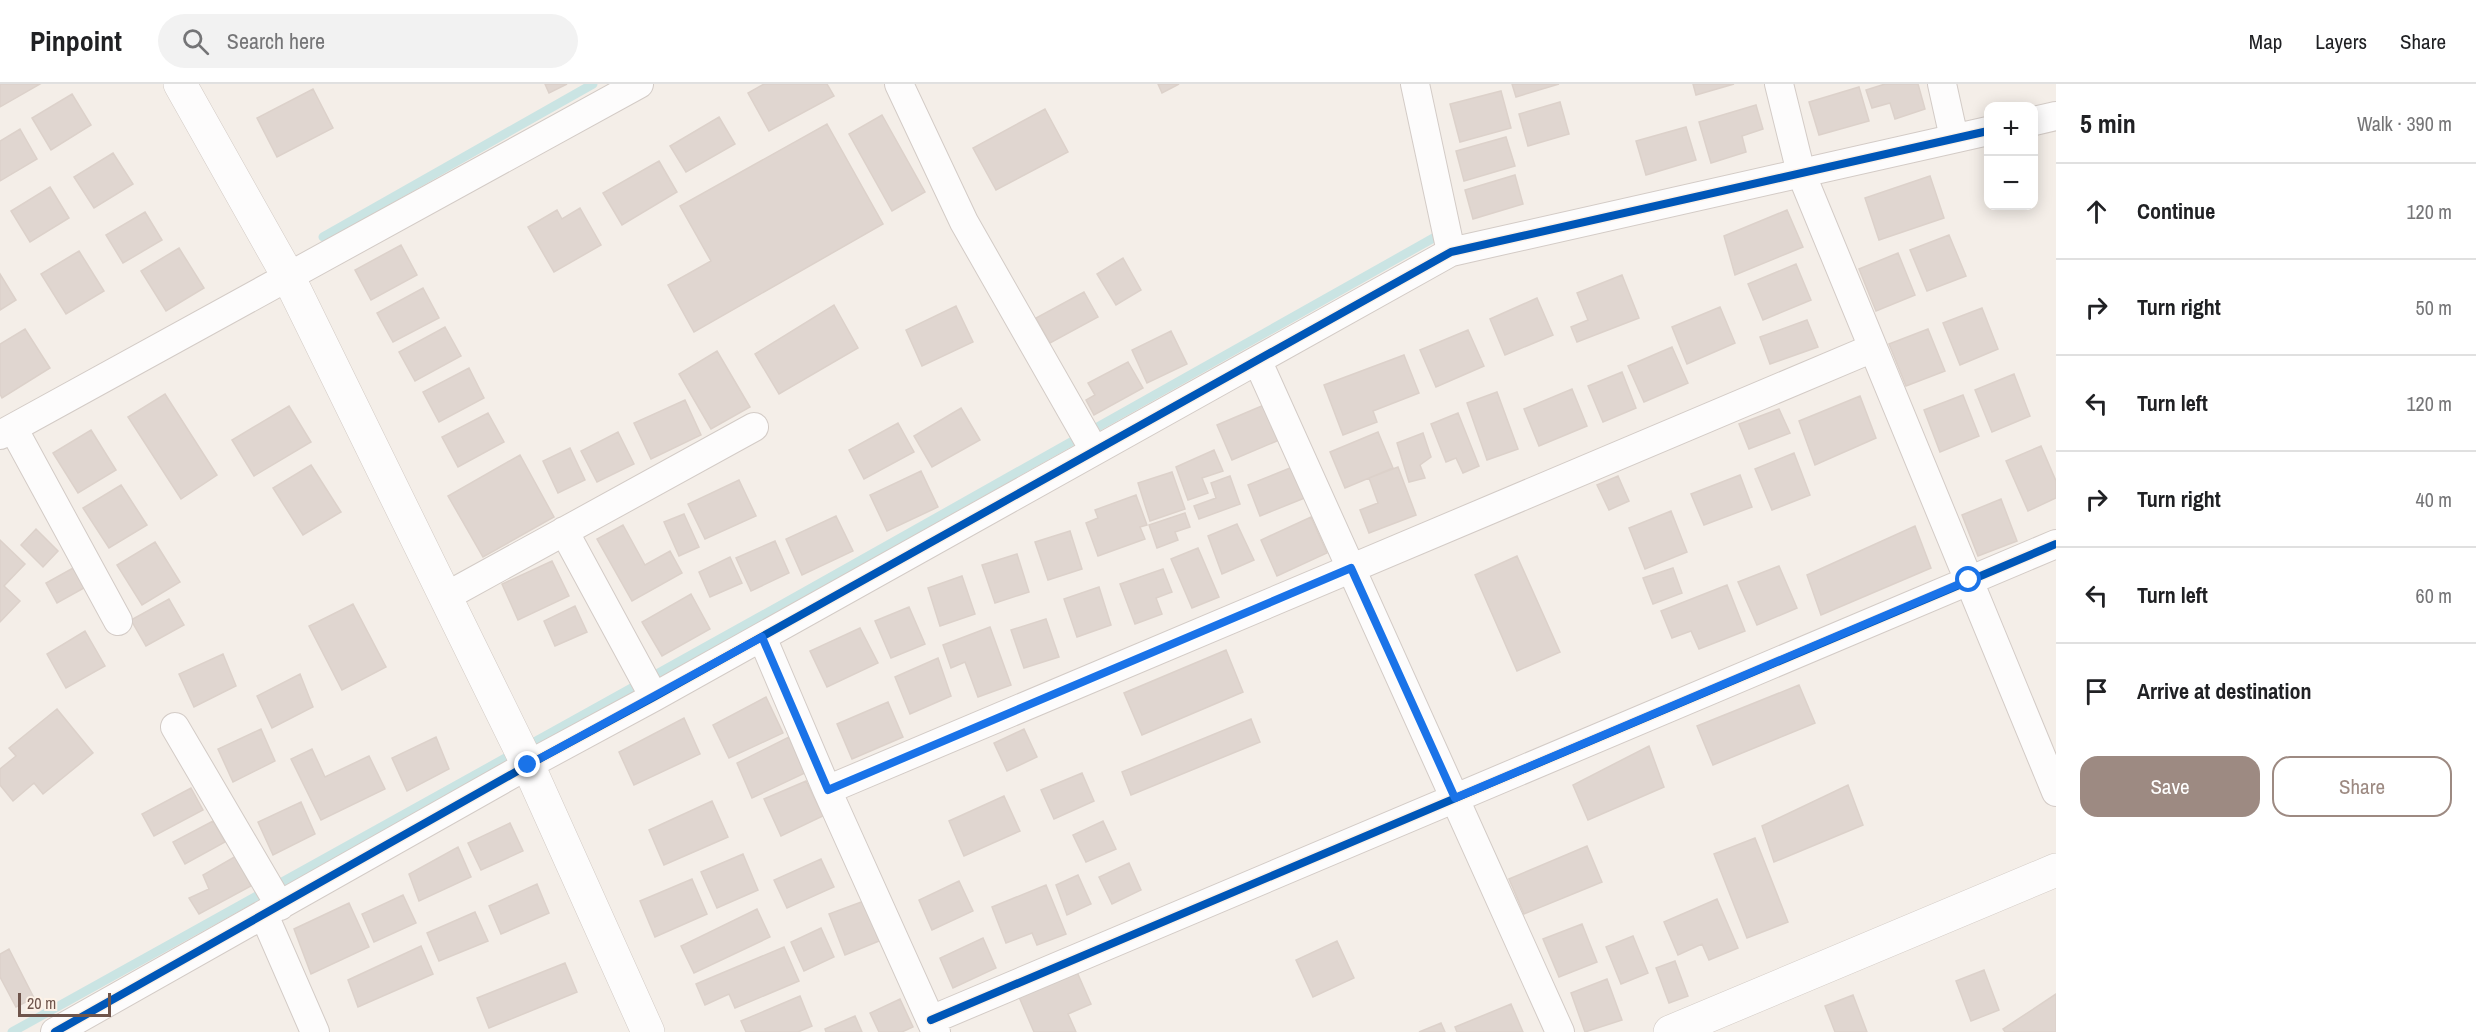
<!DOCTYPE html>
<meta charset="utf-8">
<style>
body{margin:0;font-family:"Archivo Narrow",sans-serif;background:#f2f2f2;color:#202124}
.controls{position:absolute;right:18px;top:18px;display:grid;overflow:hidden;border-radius:12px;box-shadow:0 3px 15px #0003}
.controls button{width:54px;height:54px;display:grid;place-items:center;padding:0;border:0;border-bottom:2px solid #e0e0e0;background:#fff;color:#202124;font:30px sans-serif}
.scale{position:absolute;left:18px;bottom:15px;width:93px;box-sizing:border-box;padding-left:6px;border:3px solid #6e544b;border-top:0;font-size:16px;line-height:21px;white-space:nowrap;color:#6e544b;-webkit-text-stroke:4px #fdf2e7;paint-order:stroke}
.stop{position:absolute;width:18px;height:18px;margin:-14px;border:4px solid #1a73e8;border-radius:50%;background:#fff}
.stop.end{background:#1a73e8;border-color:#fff;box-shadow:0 2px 6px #0008}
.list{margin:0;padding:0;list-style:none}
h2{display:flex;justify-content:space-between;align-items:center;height:78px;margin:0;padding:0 24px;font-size:26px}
h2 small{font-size:20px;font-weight:400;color:#757577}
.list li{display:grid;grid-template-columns:39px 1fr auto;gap:18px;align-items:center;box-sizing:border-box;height:96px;padding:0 24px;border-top:2px solid #e0e0e0}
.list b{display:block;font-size:22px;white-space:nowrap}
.list em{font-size:20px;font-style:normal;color:#757577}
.actions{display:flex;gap:12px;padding:18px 24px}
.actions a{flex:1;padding:14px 0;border:2px solid #9d8a82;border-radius:18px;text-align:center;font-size:21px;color:#9d8a82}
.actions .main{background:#9d8a82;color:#fff}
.icon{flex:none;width:33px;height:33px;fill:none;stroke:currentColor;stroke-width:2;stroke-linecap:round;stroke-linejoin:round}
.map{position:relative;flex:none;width:2056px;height:948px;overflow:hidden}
header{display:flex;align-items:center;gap:36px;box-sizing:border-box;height:84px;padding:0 30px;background:#fff;border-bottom:2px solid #e0e0e0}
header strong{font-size:28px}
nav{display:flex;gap:33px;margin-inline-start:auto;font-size:21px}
.search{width:420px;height:54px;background:#f2f2f2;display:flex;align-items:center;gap:15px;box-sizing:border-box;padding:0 21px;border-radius:33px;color:#757577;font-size:22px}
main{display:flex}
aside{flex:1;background:#fff}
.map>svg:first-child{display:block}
</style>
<header>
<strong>Pinpoint</strong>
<div class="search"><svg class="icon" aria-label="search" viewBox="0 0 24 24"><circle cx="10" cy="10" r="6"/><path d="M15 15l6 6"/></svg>Search here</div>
<nav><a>Map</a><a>Layers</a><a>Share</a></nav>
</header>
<main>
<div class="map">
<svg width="2056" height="948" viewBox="0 0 2056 948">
<rect width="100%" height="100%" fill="#f4eee8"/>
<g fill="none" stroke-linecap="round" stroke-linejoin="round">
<path stroke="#cae4e3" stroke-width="9" d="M323 153 593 0
M12 948 799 511 1437 152"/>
</g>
<path fill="#e0d6d0" stroke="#dcd1ca" stroke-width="1.5" d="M0 0H40L0 23Z
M545 0H567L549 9Z
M764 0H827L834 12 769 47 748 9Z
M1158 0H1179L1162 9Z
M1512 0H1559L1516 13Z
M1693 0H1734L1696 11Z
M1885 0H1918L1925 25 1895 35 1890 19 1872 24 1866 6Z
M1859 3 1869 37 1819 51 1809 18Z
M313 5 333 44 277 73 257 34Z
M1501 7 1511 44 1460 58 1450 20Z
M72 10 91 41 51 66 32 34Z
M1560 18 1569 50 1528 62 1519 30Z
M1756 21 1763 45 1742 52 1746 68 1711 79 1699 38Z
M1045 25 1068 68 996 106 973 64Z
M882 31 925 108 892 127 849 50Z
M719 33 735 60 686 88 670 62Z
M827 40 883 140 694 248 668 201 711 177 680 122Z
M1686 43 1696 76 1646 91 1636 57Z
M20 45 37 75 0 97V57Z
M1506 53 1515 82 1464 97 1456 67Z
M113 69 133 100 94 124 74 93Z
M659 77 677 108 622 141 603 109Z
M1515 91 1523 120 1473 135 1465 106Z
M1930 92 1944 134 1879 156 1865 114Z
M50 103 69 134 30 158 11 127Z
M580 124 601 161 554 188 528 143 557 126 562 135Z
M1787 126 1803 163 1735 191 1724 152Z
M145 128 162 156 123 179 106 151Z
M1949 151 1966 192 1927 207 1910 166Z
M401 161 417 191 371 216 355 186Z
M179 164 204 204 166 227 141 187Z
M79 167 104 207 66 230 41 190Z
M1898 169 1915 211 1876 227 1859 185Z
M1123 174 1141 206 1116 221 1097 190Z
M1796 180 1811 216 1763 236 1748 200Z
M0 190 16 216 0 226Z
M1622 191 1639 234 1577 258 1571 243 1588 236 1577 209Z
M423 204 439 234 393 258 377 229Z
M1084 208 1098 233 1050 259 1036 234Z
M1537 214 1553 251 1505 271 1490 235Z
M834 221 858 264 779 310 755 270Z
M956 222 973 258 922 282 906 246Z
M1720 223 1735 259 1687 280 1672 243Z
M1982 224 1998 265 1960 281 1943 239Z
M1807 236 1818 263 1770 280 1760 253Z
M445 243 461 272 415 297 399 268Z
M25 245 50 284 2 314 0 310V260Z
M1928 245 1945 287 1906 302 1889 260Z
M1468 246 1484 282 1436 303 1420 266Z
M1171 247 1187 280 1147 299 1132 266Z
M1672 263 1688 299 1644 318 1628 282Z
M717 267 750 323 711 345 679 290Z
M1404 271 1419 309 1373 327 1377 338 1343 351 1324 301Z
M1128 278 1143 304 1094 331 1086 316 1095 311 1088 299Z
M469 284 484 314 439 338 423 308Z
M1622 288 1636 324 1603 338 1588 302Z
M2014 290 2030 332 1992 348 1975 306Z
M1572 305 1587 342 1539 362 1524 325Z
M1497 308 1518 365 1487 376 1467 319Z
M165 310 217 391 181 415 128 333Z
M1963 311 1979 352 1940 368 1924 326Z
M1860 312 1876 354 1815 381 1799 337Z
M685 316 701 351 651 375 634 339Z
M1264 321 1279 356 1232 376 1217 341Z
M289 322 311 358 254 392 232 356Z
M961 324 980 356 932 383 914 352Z
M1779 325 1790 349 1749 365 1739 340Z
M488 329 504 358 458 383 442 353Z
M1458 329 1479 382 1463 389 1456 374 1446 378 1431 340Z
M898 339 914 368 864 395 849 366Z
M91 346 116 386 78 409 53 369Z
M618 348 634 380 597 398 581 367Z
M1378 348 1393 384 1345 404 1330 368Z
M1423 349 1431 373 1420 381 1425 394 1409 398 1397 359Z
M2041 362 2056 397V414L2028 427 2006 377Z
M570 364 585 396 558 409 543 377Z
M1214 366 1223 387 1202 394 1208 409 1188 416 1176 383Z
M1794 369 1810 411 1772 426 1755 385Z
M520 371 554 433 483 473 448 412Z
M311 381 341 428 303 451 273 404Z
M1295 382 1307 413 1260 432 1248 401Z
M1398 383 1416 431 1369 449 1360 426 1378 419 1369 394Z
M921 387 938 423 887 447 870 411Z
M1172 388 1185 425 1150 437 1138 399Z
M1740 391 1752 423 1704 441 1691 410Z
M1230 392 1240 420 1199 435 1194 422 1216 414 1211 399Z
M1618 392 1629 417 1609 426 1597 401Z
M739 396 756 432 705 455 688 420Z
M121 401 147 441 109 464 83 424Z
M1136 411 1147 441 1140 443 1145 455 1098 472 1086 439 1098 434 1095 426Z
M2001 415 2017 457 1978 472 1962 431Z
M1671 427 1687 468 1645 485 1629 444Z
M1185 429 1190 443 1175 448 1178 456 1157 464 1149 441Z
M684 430 699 463 679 472 664 438Z
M836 432 853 467 802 491 786 455Z
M1311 433 1327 469 1277 492 1261 456Z
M1237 440 1254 476 1222 490 1208 452Z
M623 441 645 481 670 467 682 489 632 517 597 455Z
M1915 442 1931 484 1821 531 1807 491Z
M36 445 58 467 43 483 21 461Z
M1070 447 1082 485 1048 496 1035 458Z
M0 456 25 480 4 502 20 517 0 538Z
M775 457 789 489 751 507 736 474Z
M155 458 180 498 142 521 117 481Z
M1198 464 1219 513 1192 524 1171 475Z
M1017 470 1029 508 995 519 982 481Z
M1517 472 1560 568 1517 587 1475 491Z
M730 473 742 499 710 513 699 488Z
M552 477 569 512 518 536 502 500Z
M1779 482 1797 524 1757 541 1738 498Z
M73 484 84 504 57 519 46 499Z
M1673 484 1682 509 1653 520 1643 494Z
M1163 485 1172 508 1156 514 1162 530 1135 540 1120 500Z
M962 492 975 530 940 542 928 504Z
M1727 501 1745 547 1699 565 1691 547 1672 554 1661 527Z
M1099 503 1111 541 1077 553 1064 515Z
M691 510 710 545 662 572 642 538Z
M169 515 184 541 146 562 131 536Z
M353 520 386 583 342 606 309 542Z
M575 522 587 548 555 562 544 537Z
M909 523 925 560 891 574 875 537Z
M1046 535 1059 573 1024 584 1011 546Z
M990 543 1011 601 978 613 965 578 951 584 943 561Z
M860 544 878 579 827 603 810 567Z
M85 547 105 582 66 604 47 570Z
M1226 566 1243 608 1142 651 1124 609Z
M223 570 236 602 194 623 179 590Z
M938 574 951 612 910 630 895 593Z
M300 590 313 623 272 644 257 612Z
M1799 601 1815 639 1713 681 1697 642Z
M766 613 783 649 729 674 713 641Z
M888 618 903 653 852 675 837 640Z
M57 625 93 669 43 710 34 699 13 717 0 701V685L16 672 9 664Z
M684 634 700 670 634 701 619 668Z
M1251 635 1260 658 1131 711 1122 688Z
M261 645 275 677 233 698 218 665Z
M1024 645 1037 673 1007 687 994 659Z
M436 653 449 685 407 707 392 674Z
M789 653 805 689 752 714 737 679Z
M1649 662 1664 703 1588 736 1573 701Z
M312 665 325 693 369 672 385 705 321 736 291 675Z
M1082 689 1094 717 1054 735 1041 706Z
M806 697 823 732 781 752 764 715Z
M1848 701 1863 741 1774 778 1762 742Z
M191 704 203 726 154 752 142 730Z
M1004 712 1020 747 964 772 949 737Z
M712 717 728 753 664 781 649 746Z
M301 718 315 750 273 771 258 738Z
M213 737 225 758 185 780 173 758Z
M1103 737 1116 765 1086 778 1073 751Z
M510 739 523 767 481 786 468 759Z
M1755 754 1788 838 1747 854 1714 770Z
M1587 762 1602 798 1524 830 1509 795Z
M458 763 471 793 419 817 409 790Z
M743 770 758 806 717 824 701 788Z
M236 772 251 802 199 830 189 814 209 805 203 791Z
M821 775 834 803 787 824 774 796Z
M1129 779 1141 806 1112 820 1099 793Z
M1078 791 1091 820 1067 831 1056 801Z
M692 795 707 830 655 853 640 817Z
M959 797 973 827 932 846 919 816Z
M537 800 549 829 501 850 489 822Z
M1046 801 1066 850 1037 861 1032 849 1006 859 992 823Z
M403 811 416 839 374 858 362 830Z
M1717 815 1738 864 1709 876 1702 860 1678 871 1664 838Z
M864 817 879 857 845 871 829 830Z
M349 819 369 863 311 890 294 845Z
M757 825 770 853 694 889 681 862Z
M475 828 488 857 439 877 427 849Z
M1582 840 1597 878 1559 893 1543 855Z
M821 844 834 873 804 887 791 858Z
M1633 852 1648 889 1621 900 1606 863Z
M983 854 996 884 953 904 940 874Z
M1337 857 1354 894 1313 913 1296 876Z
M421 862 433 890 358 923 348 896Z
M784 863 799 897 735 924 729 910 705 921 696 900Z
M9 865 34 914 16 923 0 893V870Z
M1675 877 1688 912 1669 919 1656 884Z
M565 879 577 908 489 944 477 914Z
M1984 886 1999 926 1971 937 1956 897Z
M1077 888 1091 920 1068 930 1076 948H1034L1019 913Z
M1607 895 1622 936 1585 948 1571 909Z
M2056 910V948H2005L2003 945Z
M1853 911 1867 948H1835L1825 922Z
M800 912 812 942 798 948H746L741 937Z
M900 915 913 943 902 948H879L870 929Z
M1511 920 1523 948H1457L1455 943Z
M855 932 862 948H826L825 945Z
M1441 939 1445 948H1419Z"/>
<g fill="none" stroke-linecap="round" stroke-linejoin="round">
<g stroke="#d3cbc6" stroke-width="30">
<path id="street" d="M899 0 964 138 1094 366
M1415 0 1451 168
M1779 0 1801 89 2056 708
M1942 0 1954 54
M2034 37 2056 32
M1258 278 1560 948
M13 344 118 537
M0 351 639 0
M564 447 654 613
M445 513 754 343
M762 553 827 706 936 948
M175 643 280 822
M827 706 1873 264
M264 831 315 948
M931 936 2056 460
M55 948 528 681 654 613 1451 168 1988 47"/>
</g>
<g stroke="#d2cac4" stroke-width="34">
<path id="secondary" d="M180 0 288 192 528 681 648 948
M1670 948 2056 786"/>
</g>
<use href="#street" stroke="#fdfcfc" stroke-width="28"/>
<use href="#secondary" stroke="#fdfcfc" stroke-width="33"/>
<g stroke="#fdf2e7" stroke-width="11">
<path id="cycleway" d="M931 936 2056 460
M55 948 528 681 654 613 1451 168 1988 47"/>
</g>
<use href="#cycleway" stroke="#0057b8" stroke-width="8"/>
</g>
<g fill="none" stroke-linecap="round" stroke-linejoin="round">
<path stroke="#1a73e8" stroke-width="8" d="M528 681 762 553 828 706 1351 484 1455 714 1969 496"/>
</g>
</svg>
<div class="controls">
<button>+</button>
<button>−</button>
</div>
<div class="scale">20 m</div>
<div class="stop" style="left:1969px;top:496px"></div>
<div class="stop end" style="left:528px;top:681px"></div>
</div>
<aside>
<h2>5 min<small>Walk · 390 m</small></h2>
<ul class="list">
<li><svg class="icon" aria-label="ahead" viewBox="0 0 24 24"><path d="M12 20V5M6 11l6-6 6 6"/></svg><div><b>Continue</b></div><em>120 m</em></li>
<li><svg class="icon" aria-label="right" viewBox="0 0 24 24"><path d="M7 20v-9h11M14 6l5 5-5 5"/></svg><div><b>Turn right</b></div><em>50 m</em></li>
<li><svg class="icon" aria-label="left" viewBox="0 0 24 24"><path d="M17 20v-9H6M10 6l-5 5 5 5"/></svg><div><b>Turn left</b></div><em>120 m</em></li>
<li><svg class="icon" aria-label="right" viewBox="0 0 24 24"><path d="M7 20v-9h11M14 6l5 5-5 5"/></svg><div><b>Turn right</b></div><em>40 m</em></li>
<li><svg class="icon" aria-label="left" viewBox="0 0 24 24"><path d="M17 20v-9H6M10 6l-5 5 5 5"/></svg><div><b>Turn left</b></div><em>60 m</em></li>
<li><svg class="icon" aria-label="arrive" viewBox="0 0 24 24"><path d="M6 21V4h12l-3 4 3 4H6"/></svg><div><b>Arrive at destination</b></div></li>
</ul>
<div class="actions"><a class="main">Save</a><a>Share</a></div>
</aside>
</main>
